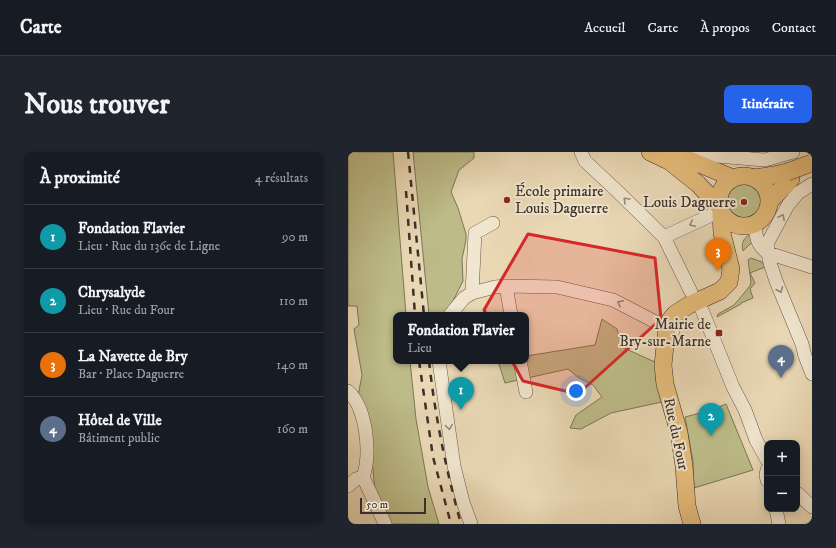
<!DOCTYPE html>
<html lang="fr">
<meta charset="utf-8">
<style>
body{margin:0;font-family:"IM FELL DW Pica",serif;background:#20242c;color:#f1f3f6}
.controls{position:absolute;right:12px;bottom:12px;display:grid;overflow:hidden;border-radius:8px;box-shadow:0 2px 10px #0003}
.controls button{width:36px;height:36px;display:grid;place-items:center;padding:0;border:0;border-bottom:1px solid #363941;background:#171b24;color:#f1f3f6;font:20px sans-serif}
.scale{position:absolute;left:12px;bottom:10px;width:66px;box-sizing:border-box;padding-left:4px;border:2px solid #3c2f2a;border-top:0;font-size:11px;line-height:14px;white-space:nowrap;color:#3c2f2a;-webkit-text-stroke:3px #f1e6cf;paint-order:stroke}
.you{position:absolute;left:228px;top:239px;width:14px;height:14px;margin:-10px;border:3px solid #fff;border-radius:50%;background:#1a73e8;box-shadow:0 0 0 6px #1a73e833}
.badge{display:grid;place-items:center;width:26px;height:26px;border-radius:50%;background:#2563eb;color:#fff;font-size:13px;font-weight:700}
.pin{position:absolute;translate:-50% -33px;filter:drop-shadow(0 1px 2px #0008)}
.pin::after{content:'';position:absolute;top:21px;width:14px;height:12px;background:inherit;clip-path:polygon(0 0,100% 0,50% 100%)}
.popup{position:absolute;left:45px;top:160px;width:136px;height:52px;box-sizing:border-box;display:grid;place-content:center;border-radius:8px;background:#171b24;filter:drop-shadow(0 1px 3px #0005);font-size:13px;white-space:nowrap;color:#9ea1a6}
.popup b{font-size:15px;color:#f1f3f6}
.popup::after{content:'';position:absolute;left:50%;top:100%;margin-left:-8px;border:8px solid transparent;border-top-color:#171b24}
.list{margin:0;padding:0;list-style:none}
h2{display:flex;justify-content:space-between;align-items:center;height:52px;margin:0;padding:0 16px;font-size:17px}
h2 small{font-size:13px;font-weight:400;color:#9ea1a6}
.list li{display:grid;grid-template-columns:26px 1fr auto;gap:12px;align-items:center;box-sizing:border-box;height:64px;padding:0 16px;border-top:1px solid #363941}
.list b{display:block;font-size:15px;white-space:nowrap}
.list p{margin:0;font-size:13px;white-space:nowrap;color:#9ea1a6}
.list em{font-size:13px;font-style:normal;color:#9ea1a6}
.map{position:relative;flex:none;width:464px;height:372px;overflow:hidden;border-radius:8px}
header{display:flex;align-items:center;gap:24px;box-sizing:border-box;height:56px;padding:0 20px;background:#171b24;border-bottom:1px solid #363941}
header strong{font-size:19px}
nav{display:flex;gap:22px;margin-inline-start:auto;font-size:14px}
.intro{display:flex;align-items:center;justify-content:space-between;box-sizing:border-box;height:96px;padding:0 24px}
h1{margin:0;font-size:28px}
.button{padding:10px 18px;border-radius:8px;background:#2563eb;color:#fff;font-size:14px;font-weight:700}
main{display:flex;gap:24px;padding:0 24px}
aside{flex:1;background:#171b24;border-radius:8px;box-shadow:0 2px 10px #0003}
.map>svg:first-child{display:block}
</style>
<header>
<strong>Carte</strong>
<nav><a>Accueil</a><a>Carte</a><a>À propos</a><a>Contact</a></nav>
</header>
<div class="intro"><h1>Nous trouver</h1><a class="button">Itinéraire</a></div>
<main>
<aside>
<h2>À proximité<small>4 résultats</small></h2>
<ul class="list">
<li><span class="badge" style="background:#0f9aa8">1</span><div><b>Fondation Flavier</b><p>Lieu · Rue du 136e de Ligne</p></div><em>90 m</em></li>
<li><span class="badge" style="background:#0f9aa8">2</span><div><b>Chrysalyde</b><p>Lieu · Rue du Four</p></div><em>110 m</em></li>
<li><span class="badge" style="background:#e8710a">3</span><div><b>La Navette de Bry</b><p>Bar · Place Daguerre</p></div><em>140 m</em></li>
<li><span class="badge" style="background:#5c6f8a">4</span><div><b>Hôtel de Ville</b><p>Bâtiment public</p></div><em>160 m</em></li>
</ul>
</aside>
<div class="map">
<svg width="464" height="372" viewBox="0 0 464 372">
<rect width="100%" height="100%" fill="#ead8b5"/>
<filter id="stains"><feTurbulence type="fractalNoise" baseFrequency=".005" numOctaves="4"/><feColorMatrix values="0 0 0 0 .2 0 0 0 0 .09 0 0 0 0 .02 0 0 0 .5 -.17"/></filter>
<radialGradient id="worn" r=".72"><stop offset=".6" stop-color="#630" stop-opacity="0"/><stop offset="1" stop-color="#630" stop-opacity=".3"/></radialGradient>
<path fill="#bdbc89" stroke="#7c765a" d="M0 0H45L58 163H48V209H62L68 267 80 335 91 372H41L27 339 21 275 10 244 14 223 6 177 11 173 9 154H0Z
M65 0H126V6L111 18 103 40 110 56 118 82V88L114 107 115 129 98 163H81Z
M378 50a18 18 0 1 1 36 0a18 18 0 1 1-36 0Z
M402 82 405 89 395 99C393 91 395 87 402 82Z
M403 106 414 110 417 115 402 121 407 131 402 137 405 146 393 151V152L369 165 370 162 386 153 402 134 403 130 400 108Z
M254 167 269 177 274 195 309 211 308 229 314 250 263 261 233 277 222 276 228 263 254 245 245 233 231 226 220 217 157 231 150 209H178V204L247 193Z
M378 252 405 318 346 336 345 309 337 265 364 258Z"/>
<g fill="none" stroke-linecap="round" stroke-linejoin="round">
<g stroke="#68594d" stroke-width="14">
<path id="minor" d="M233 0 237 9 267 37 316 85 343 140
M340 4 344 9 349 3H357L417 8 445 0
M464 32 450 41 440 53 420 90V101L422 111 428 129 454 192 457 204 464 222
M406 72C409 85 408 93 420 101L464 115
M316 85 372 59
M158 134 163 163
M124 141 127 81 145 71
M354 158 385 235 397 258 408 288 419 308
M102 163 116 146 124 141 147 135 158 134 209 135 265 148 325 179
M91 209 106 314 115 350 123 372
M172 209 178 240
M0 239C19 257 23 302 15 325L37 372
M419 318 418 323 419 328
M0 334 8 327 15 325
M449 341 464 355
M428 357 431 372"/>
</g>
<g stroke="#3c2f2a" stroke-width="18">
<path id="major" d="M302 0 321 9 350 32 370 53
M316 0 344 9 385 26
M371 49a25 25 0 1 1 50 0a25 25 0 1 1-50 0Z
M406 26 426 23 439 20
M421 50 443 27
M344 372 339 354 336 314 331 281 317 232 315 213 319 175 322 168 327 162 341 153 372 139 381 130 383 117 374 81 373 62"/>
</g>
<use href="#minor" stroke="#f1e6cf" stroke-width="13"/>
<use href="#major" stroke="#e5bc7a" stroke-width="17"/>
<path stroke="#3c2f2a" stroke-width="2.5" stroke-dasharray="7 7" stroke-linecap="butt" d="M60 0 76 163
M58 39 67 163
M71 209 85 305 103 372
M81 209C87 264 98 318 113 372"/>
<g stroke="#3c2f2a" stroke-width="18" stroke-linecap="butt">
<path id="major-bridge" d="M439 20 464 11"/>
</g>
<use href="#major-bridge" stroke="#e5bc7a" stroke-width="17"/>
</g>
<defs><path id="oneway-chevron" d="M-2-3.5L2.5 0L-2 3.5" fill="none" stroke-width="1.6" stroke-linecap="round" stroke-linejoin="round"/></defs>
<g stroke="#968a7c">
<use href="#oneway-chevron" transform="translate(278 48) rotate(-135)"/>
<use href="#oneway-chevron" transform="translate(434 65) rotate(-62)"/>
<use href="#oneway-chevron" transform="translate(344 72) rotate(155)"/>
<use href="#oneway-chevron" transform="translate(432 138) rotate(67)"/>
<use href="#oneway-chevron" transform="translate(272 151) rotate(-153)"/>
<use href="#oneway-chevron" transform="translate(101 275) rotate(82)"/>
</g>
<path fill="#d62828" fill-opacity="0.2" stroke="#d62828" stroke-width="3" stroke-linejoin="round" d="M180 82 307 106 313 167 230 242 175 229 136 158Z"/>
<g fill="#8f2418" stroke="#f1e6cf" stroke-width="1.5">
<circle cx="159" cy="48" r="4"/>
<circle cx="396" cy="50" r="4"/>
<rect x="367" y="177" width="8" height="8" rx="2"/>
</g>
<g text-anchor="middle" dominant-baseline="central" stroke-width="4" stroke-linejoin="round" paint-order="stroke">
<g font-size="15" fill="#3c2f2a" stroke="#f1e6cf" text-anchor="end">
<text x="167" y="39" text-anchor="start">École primaire<tspan x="167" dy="17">Louis Daguerre</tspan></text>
<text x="388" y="50">Louis Daguerre</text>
<text x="363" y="172">Mairie de<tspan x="363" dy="17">Bry-sur-Marne</tspan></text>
</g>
<g font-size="15" fill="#3c2f2a" stroke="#f1e6cf">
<text transform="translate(328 282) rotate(78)">Rue du Four</text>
</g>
</g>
<rect width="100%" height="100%" filter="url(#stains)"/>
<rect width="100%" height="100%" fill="url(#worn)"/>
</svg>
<div class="controls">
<button>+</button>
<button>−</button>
</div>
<div class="scale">50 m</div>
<div class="you"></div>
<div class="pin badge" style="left:113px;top:258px;background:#0f9aa8">1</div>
<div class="popup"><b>Fondation Flavier</b>Lieu</div>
<div class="pin badge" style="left:363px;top:284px;background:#0f9aa8">2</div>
<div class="pin badge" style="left:370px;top:119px;background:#e8710a">3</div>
<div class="pin badge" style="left:433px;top:226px;background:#5c6f8a">4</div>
</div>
</main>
